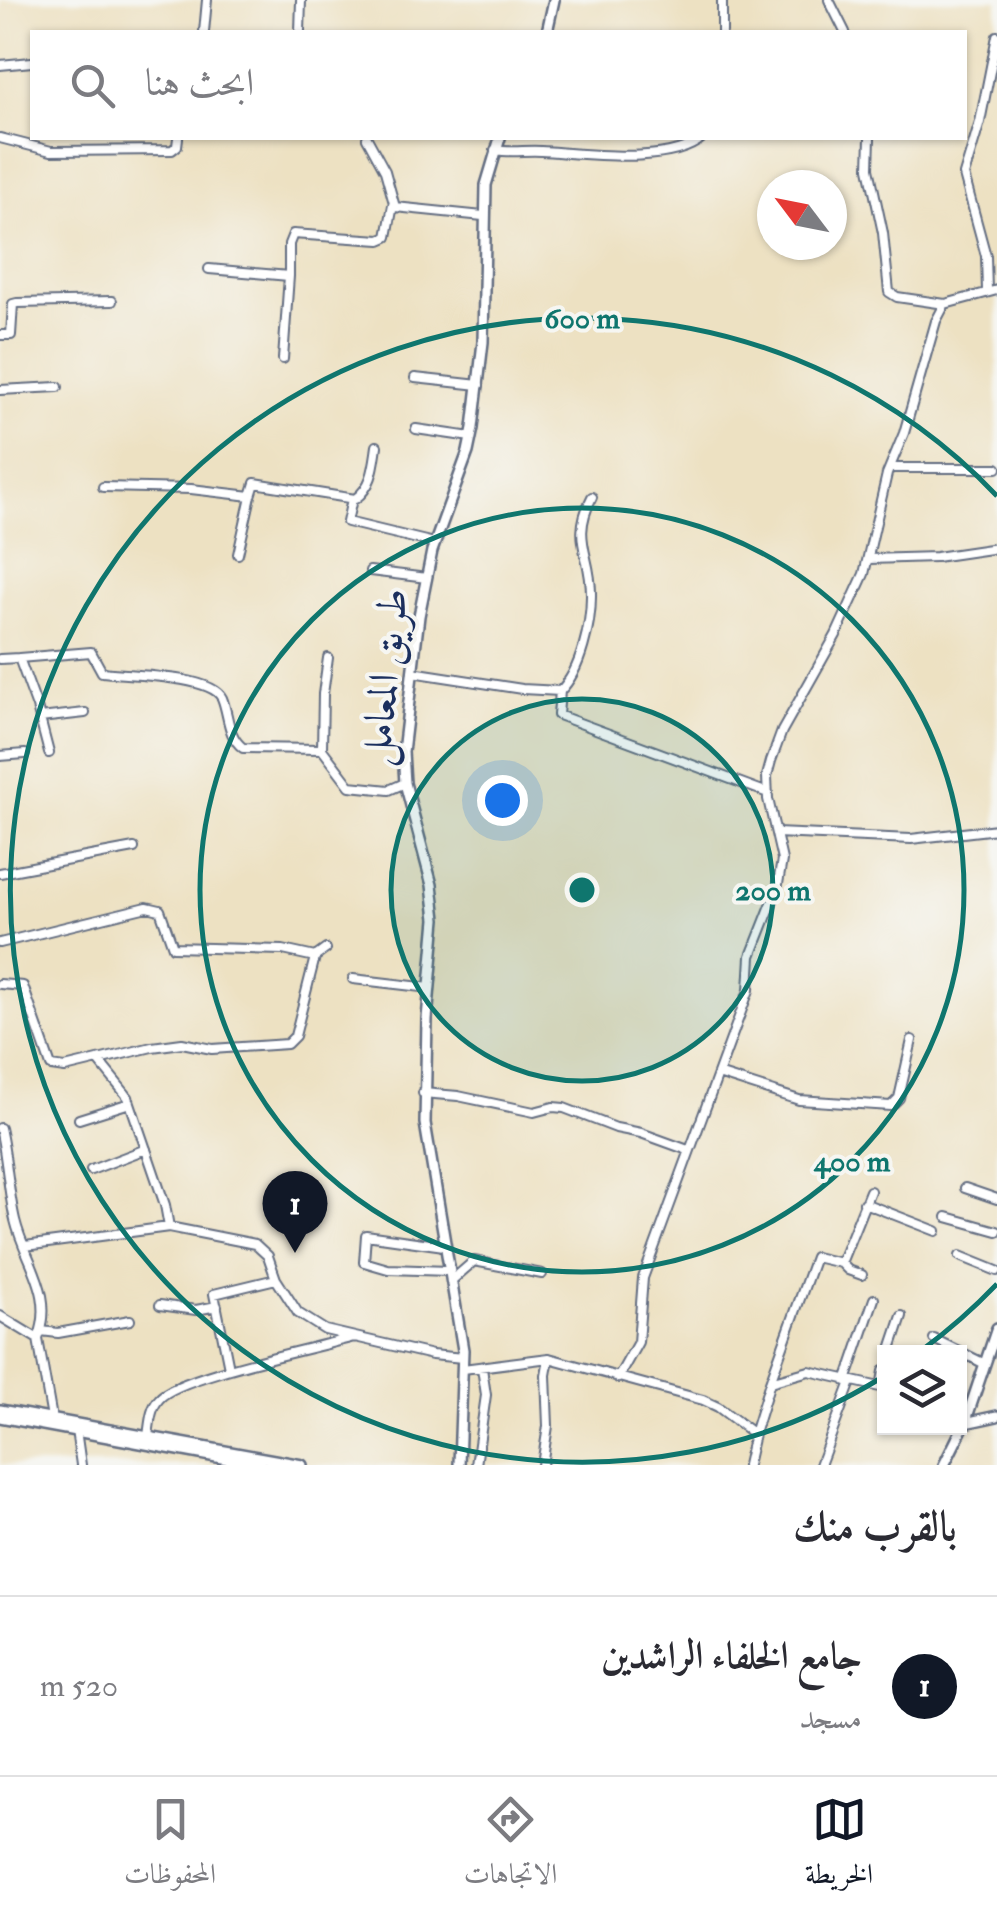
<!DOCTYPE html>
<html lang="ar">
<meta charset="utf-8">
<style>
body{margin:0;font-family:"IM FELL Double Pica",Amiri,serif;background:#f7f7f7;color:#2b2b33;direction:rtl}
.controls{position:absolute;right:30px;bottom:30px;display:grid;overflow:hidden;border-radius:0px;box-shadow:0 2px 8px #0004}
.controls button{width:90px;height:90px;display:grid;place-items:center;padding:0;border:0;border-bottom:2px solid #e1e1e2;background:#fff;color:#2b2b33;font:50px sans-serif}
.compass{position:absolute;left:757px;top:170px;width:90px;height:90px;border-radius:50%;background:#fff;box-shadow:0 2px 8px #0004;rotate:302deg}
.you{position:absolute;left:502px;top:800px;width:35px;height:35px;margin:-25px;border:8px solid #fff;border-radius:50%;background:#1a73e8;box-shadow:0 0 0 15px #1a73e833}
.badge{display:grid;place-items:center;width:65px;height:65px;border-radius:50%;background:#111827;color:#fff;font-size:32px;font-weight:700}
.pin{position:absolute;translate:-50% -82px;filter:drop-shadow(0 2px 5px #0008)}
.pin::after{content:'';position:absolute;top:52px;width:35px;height:30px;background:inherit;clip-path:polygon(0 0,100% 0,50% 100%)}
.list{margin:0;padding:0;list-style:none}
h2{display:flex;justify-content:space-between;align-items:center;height:130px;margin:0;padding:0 40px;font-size:42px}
h2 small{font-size:32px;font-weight:400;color:#7c7c81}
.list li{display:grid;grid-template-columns:65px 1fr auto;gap:30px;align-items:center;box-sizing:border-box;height:180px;padding:0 40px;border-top:2px solid #e1e1e2}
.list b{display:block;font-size:38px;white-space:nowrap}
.list p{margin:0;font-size:32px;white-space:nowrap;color:#7c7c81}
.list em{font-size:32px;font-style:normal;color:#7c7c81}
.icon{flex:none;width:55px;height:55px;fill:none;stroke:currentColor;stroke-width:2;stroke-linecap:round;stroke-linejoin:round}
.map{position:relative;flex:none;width:997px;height:1465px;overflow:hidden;direction:ltr}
.search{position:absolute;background:#fff;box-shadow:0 2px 8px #0004;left:30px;right:30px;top:30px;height:110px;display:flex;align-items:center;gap:25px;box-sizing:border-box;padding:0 35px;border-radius:0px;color:#7c7c81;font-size:38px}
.sheet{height:310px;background:#fff}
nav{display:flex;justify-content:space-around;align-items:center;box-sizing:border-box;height:140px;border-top:2px solid #e1e1e2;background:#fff;font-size:28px;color:#7c7c81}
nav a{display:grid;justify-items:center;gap:5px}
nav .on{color:#111827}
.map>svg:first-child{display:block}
</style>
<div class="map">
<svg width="997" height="1465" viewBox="0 0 997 1465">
<rect width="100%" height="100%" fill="#f6f6f2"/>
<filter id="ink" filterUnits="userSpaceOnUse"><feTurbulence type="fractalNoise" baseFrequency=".01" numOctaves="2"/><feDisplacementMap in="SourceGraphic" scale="20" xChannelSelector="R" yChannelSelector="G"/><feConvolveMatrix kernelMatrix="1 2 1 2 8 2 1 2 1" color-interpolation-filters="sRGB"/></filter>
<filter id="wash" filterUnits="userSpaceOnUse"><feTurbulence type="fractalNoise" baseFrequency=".0048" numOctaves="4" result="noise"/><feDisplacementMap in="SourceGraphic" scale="40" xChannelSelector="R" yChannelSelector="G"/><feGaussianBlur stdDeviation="2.25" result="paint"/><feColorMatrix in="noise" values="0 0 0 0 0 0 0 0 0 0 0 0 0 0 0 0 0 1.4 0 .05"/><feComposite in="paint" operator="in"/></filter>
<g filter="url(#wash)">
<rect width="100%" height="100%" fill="#ede1c2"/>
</g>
<g filter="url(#ink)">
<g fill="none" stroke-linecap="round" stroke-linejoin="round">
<g stroke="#646d81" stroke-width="12">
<path id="minor" d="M722 0V32
M829 0 845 32
M204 32 207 0
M300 32 301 0
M0 65 32 62
M0 138 51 151 172 150 177 146 178 138
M367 138 385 171 395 207 483 216
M870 138 869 168 883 233 889 292 897 297 945 304 997 290
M495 150C511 153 525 150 541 151 582 153 669 166 702 138
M209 269 289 276V244L293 234 380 240 387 237 393 205
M987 291 986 256 964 175 980 122 997 36
M0 335H11L13 304 17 303 112 301
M283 359 289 276
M415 378 479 385
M0 390 58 387
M416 429 471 437
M890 468H997
M103 487 191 489 251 496 255 483 355 499C373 486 374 466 377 446
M592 497C570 541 592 554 591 596 591 624 581 671 560 691L558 715 768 793
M352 499 347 522 434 543
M238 554 251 496
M869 559 936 557 997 548
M370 571 427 578
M19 658 91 652 102 672C126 675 211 675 222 698 229 715 227 736 243 748L322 749 350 786 389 790 405 783
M0 659 19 658 37 707 49 753
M412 672 522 689 560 691
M40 718 85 713
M322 749 323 694 328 658
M0 756 25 754
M776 833 911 839 997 829
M0 873 134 848
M0 943 147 907 160 910 173 947 283 950 315 957 326 949
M353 979 430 988
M0 984 23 986 51 1066 65 1068 152 1047 182 1043 212 1049 287 1044 295 1036 315 957
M98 1060 128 1097 165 1205 169 1227
M718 1074 799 1100 891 1106 899 1098 912 1040
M423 1093 458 1096 534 1112 553 1107 564 1108 616 1128 641 1133 688 1150
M79 1119 130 1103
M0 1128C7 1158 8 1190 15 1220 25 1262 56 1293 38 1339
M91 1170 146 1149
M965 1188 997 1199
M864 1203 936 1231
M947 1217 997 1231
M25 1246 169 1227 255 1244 268 1256 276 1279 298 1313 325 1330 432 1355 463 1358
M444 1246 366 1235 364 1262 388 1269 449 1271
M960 1256 997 1271
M841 1263 848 1270 862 1275
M451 1281 474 1261 542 1274
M160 1305 196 1310 217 1306
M0 1316 38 1339 53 1424
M41 1331 58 1333 130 1320
M934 1339 983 1363
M890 1352 902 1316
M229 1368 214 1294 276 1279
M463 1369 549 1358 703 1400 718 1407 754 1434 747 1465
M618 1378 638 1342 643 1278 749 990 751 956 777 890 782 860 768 799 767 776 771 761 782 731 836 635 864 574 887 474 904 433 936 321 945 304
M846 1381 874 1299
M770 1382 815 1257 841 1263 870 1191
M881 1387 884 1371
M960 1415 961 1416
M76 1430 81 1465
M754 1434 770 1382 809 1371 884 1388
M148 1436C150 1424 150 1409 159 1399 177 1376 317 1348 354 1337
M476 1465 486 1395 482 1368
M542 1465 548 1426 546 1375 549 1358
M820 1465 851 1382"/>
</g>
<g stroke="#646d81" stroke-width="14">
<path id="major" d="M547 32 554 0
M0 1410 302 1465
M0 1417 260 1465
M965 1423 997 1416
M459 1465 463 1350 425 1123 427 1019 436 919 432 885 405 783 403 752 419 616 432 551 468 452 473 428 483 342 486 185 500 138
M944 1465 965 1423 997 1328"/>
</g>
<use href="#minor" stroke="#fff" stroke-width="8"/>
<use href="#major" stroke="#fff" stroke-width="9"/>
</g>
</g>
<circle cx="582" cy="890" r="191" fill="#0f766e" fill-opacity=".12"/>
<g fill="none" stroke="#0f766e" stroke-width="5">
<circle cx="582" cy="890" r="191"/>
<circle cx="582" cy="890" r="382"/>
<path d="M997 1284A572 572 0 0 1 922 1350M881 1378A572 572 0 1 1 997 496"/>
</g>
<g text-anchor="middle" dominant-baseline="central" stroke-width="8" stroke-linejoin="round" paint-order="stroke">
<g font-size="42" fill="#1b2f5e" stroke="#f6f6f2">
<text transform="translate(385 677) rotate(-84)">طريق المعامل</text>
</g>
</g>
<circle cx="582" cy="890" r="15" fill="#0f766e" stroke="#f6f6f2" stroke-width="5"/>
<g font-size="30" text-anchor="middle" font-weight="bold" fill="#0f766e" stroke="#f6f6f2" stroke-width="8" stroke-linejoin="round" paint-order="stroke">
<text x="582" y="328">600 m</text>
<text x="773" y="900">200 m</text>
<text x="852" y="1171">400 m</text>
</g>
</svg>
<div class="controls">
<button><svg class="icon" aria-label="layers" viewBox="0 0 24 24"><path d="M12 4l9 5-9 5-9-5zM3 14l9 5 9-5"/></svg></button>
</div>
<svg class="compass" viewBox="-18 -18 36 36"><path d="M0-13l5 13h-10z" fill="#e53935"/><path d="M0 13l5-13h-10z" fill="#7c7c81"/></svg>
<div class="you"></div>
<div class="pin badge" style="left:295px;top:1253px">1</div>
<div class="search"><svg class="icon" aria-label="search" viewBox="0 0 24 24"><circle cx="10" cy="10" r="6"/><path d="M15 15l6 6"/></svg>ابحث هنا</div>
</div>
<section class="sheet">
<h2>بالقرب منك<small></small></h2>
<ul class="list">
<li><span class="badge">1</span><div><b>جامع الخلفاء الراشدين</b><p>مسجد</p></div><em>520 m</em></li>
</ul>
</section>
<nav>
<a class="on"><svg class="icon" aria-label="map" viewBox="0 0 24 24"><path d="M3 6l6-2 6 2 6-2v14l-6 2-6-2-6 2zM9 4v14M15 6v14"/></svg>الخريطة</a>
<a><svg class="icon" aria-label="directions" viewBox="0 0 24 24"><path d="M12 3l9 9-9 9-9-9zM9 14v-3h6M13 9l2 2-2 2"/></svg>الاتجاهات</a>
<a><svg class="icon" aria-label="saved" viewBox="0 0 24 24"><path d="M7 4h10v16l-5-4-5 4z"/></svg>المحفوظات</a>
</nav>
